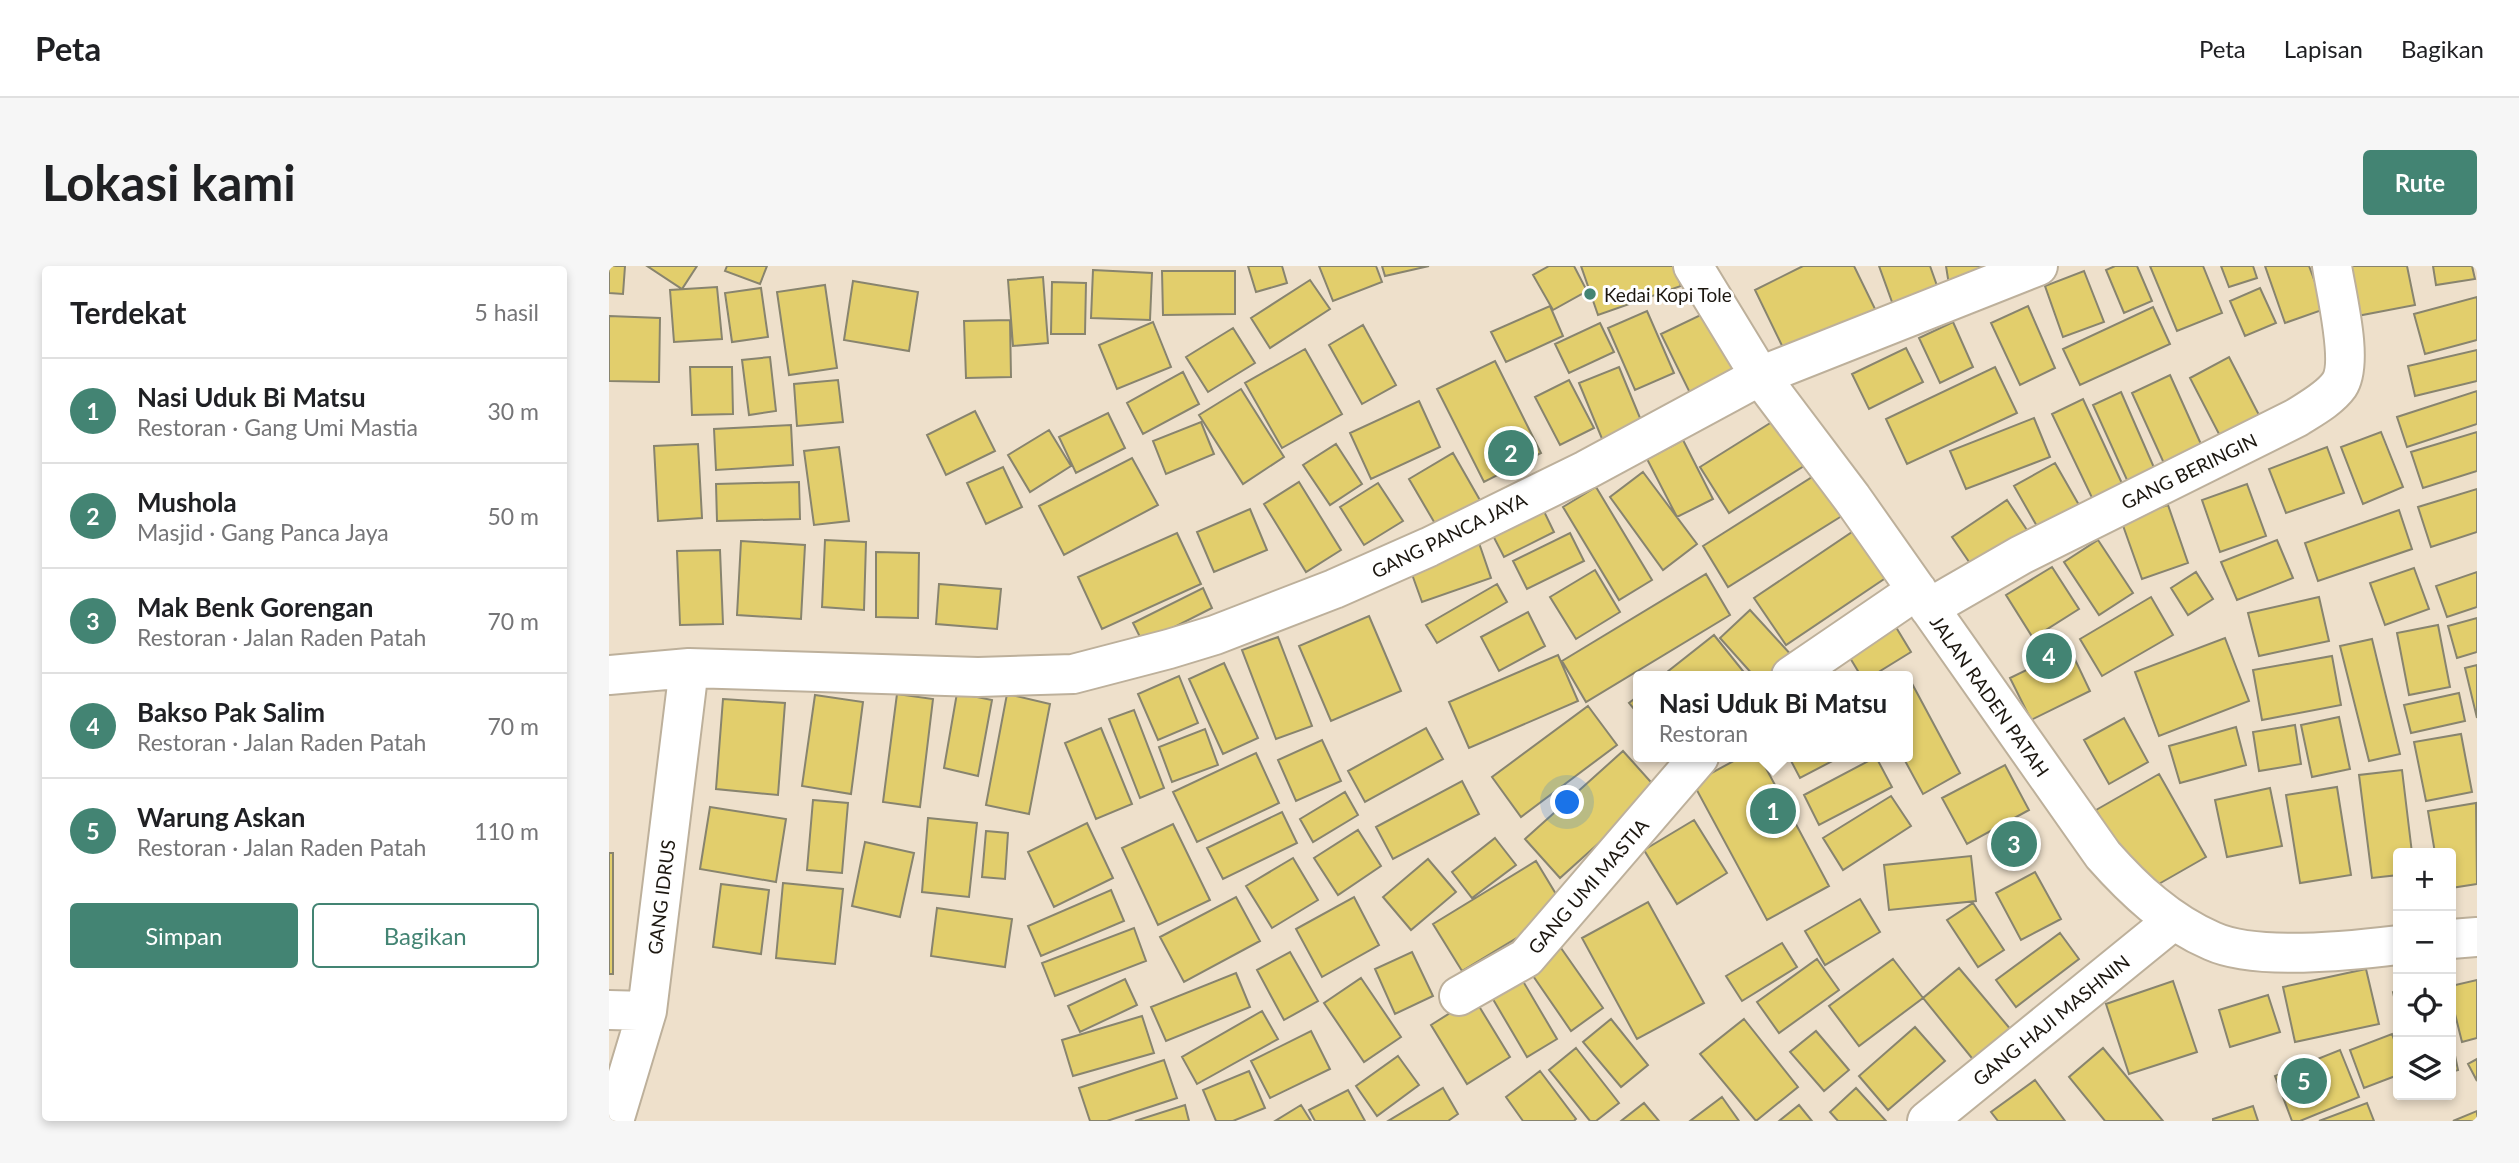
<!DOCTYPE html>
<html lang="id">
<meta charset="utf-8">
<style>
body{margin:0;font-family:Lato,sans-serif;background:#f6f6f6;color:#202124}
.controls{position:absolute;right:21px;bottom:21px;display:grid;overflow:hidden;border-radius:7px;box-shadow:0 4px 10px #0003}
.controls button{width:63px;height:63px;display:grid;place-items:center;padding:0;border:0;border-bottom:2px solid #e0e0e0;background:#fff;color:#202124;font:35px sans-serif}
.you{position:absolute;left:959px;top:537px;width:24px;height:24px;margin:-18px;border:5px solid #fff;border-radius:50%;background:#1a73e8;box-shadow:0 0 0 10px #1a73e833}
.badge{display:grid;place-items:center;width:46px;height:46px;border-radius:50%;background:#438473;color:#fff;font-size:23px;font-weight:700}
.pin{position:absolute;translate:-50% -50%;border:4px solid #fff;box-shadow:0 2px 7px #0006}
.popup{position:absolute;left:1024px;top:405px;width:280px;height:91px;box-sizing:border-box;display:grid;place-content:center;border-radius:7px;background:#fff;filter:drop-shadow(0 2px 5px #0005);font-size:23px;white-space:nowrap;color:#757577}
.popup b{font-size:26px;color:#202124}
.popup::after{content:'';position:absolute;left:50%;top:100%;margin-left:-14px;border:14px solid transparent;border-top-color:#fff}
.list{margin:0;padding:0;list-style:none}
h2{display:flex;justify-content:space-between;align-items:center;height:91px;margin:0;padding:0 28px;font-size:30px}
h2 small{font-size:23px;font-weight:400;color:#757577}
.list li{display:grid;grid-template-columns:46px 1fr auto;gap:21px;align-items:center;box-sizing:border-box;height:105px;padding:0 28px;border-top:2px solid #e0e0e0}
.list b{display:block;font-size:26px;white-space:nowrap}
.list p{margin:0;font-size:23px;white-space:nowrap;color:#757577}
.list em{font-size:23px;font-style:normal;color:#757577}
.actions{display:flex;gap:14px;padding:21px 28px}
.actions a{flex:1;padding:16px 0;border:2px solid #438473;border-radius:7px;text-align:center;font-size:24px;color:#438473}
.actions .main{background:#438473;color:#fff}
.icon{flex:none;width:38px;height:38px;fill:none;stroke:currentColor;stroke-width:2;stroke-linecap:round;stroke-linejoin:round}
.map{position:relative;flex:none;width:1868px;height:855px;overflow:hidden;border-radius:7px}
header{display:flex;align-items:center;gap:42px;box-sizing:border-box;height:98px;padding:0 35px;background:#fff;border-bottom:2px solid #e0e0e0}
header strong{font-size:33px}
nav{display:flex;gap:38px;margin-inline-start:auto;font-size:24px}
.intro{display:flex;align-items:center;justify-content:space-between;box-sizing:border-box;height:168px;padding:0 42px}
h1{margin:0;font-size:49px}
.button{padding:18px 32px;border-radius:7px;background:#438473;color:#fff;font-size:24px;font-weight:700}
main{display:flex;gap:42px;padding:0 42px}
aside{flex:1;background:#fff;border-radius:7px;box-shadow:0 4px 10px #0003}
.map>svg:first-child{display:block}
</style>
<header>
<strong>Peta</strong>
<nav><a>Peta</a><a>Lapisan</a><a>Bagikan</a></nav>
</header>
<div class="intro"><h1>Lokasi kami</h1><a class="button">Rute</a></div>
<main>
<aside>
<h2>Terdekat<small>5 hasil</small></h2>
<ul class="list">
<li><span class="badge">1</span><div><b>Nasi Uduk Bi Matsu</b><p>Restoran · Gang Umi Mastia</p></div><em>30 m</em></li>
<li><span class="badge">2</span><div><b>Mushola</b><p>Masjid · Gang Panca Jaya</p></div><em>50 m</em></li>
<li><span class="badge">3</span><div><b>Mak Benk Gorengan</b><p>Restoran · Jalan Raden Patah</p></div><em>70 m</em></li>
<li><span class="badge">4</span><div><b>Bakso Pak Salim</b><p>Restoran · Jalan Raden Patah</p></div><em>70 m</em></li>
<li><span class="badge">5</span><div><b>Warung Askan</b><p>Restoran · Jalan Raden Patah</p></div><em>110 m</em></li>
</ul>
<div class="actions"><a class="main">Simpan</a><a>Bagikan</a></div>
</aside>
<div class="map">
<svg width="1868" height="855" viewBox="0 0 1868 855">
<rect width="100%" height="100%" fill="#eee0cb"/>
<path fill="#e2ce6c" stroke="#88846e" stroke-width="2" d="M0 0H16L14 28 0 27Z
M38 0H88L73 23Z
M118 0H158L151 18 116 5Z
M639 0H673L678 17 647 26Z
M710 0H767L773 16 724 35Z
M773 0H820L776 10Z
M940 0H965L978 25 944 44 924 9Z
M972 0H1065L1072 20 989 49Z
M1194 0H1245L1268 47 1179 92 1146 24Z
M1270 0H1321L1332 31 1287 47Z
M1337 0H1392L1340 19Z
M1506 0H1528L1543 35 1515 47 1497 4Z
M1541 0H1594L1613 47 1568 65Z
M1612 0H1644L1648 12 1620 21Z
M1656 0H1700L1716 43 1676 57Z
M1734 0H1798L1806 39 1743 51Z
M1824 0H1863L1866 13 1827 19Z
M484 4 543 7 541 54 482 52Z
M553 5H626V48L554 49Z
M1475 5 1495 56 1454 71 1436 20Z
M434 11 439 77 404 80 399 14Z
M701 14 721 43 661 82 642 52Z
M244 15 309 26 300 85 235 74Z
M443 16 477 17 476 68H442Z
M216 19 228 102 180 109 168 26Z
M108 21 113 73 65 76 61 24Z
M152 22 159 71 123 76 116 27Z
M1651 22 1667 57 1636 70 1621 35Z
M1868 31V74L1816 88 1805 48Z
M941 40 954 70 897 96 882 66Z
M1419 40 1446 102 1411 119 1382 57Z
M1544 41 1561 78 1471 119 1454 83Z
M1102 44 1132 103 1082 129 1052 68Z
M1038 45 1065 107 1026 124 999 62Z
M0 50 51 52 50 116 0 115Z
M401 54 402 111 357 112 355 55Z
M544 56 562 101 508 123 490 79Z
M1344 56 1364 101 1331 117 1310 72Z
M991 57 1005 86 960 107 946 78Z
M754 59 787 119 753 138 720 79Z
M624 62 646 97 599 126 577 91Z
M1297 82 1314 116 1260 143 1243 108Z
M696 83 733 148 673 182 636 117Z
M1868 84V115L1806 130 1799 100Z
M161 91 167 145 140 149 133 94Z
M1620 91 1650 149 1611 170 1581 112Z
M886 95 932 187 875 216 828 123Z
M81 101H123L124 148 83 149Z
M1010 101 1036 164 996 180 970 117Z
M1386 101 1408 147 1298 198 1277 153Z
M574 106 590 138 534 168 518 137Z
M1561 109 1596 187 1558 204 1523 127Z
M229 114 234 156 188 160 185 118Z
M960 114 985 162 951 179 926 131Z
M632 123 675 191 634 218 590 149Z
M1868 125V158L1798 181 1788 151Z
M1512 126 1550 213 1523 225 1484 139Z
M1474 133 1517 226 1487 240 1443 148Z
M810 135 831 181 762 213 741 167Z
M366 145 386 185 337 209 318 169Z
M499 147 516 182 467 207 450 171Z
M1174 149 1203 195 1120 247 1091 201Z
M1425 152 1441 191 1357 223 1341 185Z
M592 156 605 188 557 208 544 175Z
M182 159 184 199 107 204 105 163Z
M440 164 462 200 421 226 399 189Z
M1772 166 1794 221 1754 238 1732 181Z
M1868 166V205L1814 222 1802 186Z
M1074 174 1104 233 1068 251 1038 193Z
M89 178 93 252 49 255 45 180Z
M727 178 753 218 721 239 694 199Z
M230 181 240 255 205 259 195 185Z
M1718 181 1735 227 1677 247 1660 203Z
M844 187 872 236 828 261 800 213Z
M523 192 549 239 455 289 430 240Z
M1446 197 1474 246 1433 269 1405 220Z
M394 201 413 241 377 258 358 217Z
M1034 206 1088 278 1054 304 1001 231Z
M1211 206 1236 248 1119 321 1094 280Z
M190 216 191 253 108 255 107 218Z
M690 216 732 284 697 306 655 238Z
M769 217 794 255 755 279 731 241Z
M1638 218 1657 270 1611 286 1593 234Z
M987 221 1043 314 1010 334 954 241Z
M1868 223V266L1822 281 1809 241Z
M1398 234 1424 273 1369 309 1343 271Z
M930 235 945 266 895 291 879 260Z
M1559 239 1579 297 1533 313 1512 254Z
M641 243 658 284 605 306 588 266Z
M1790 244 1803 283 1709 315 1696 277Z
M1252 260 1284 307 1177 379 1145 332Z
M568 267 592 318 493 363 469 311Z
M961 267 975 295 918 323 904 295Z
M216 274 257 276 255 344 213 341Z
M1489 274 1524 327 1490 349 1455 296Z
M1668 274 1684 312 1628 334 1612 296Z
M132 275 196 279 192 353 128 349Z
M870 277 882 312 813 336 800 300Z
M111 284 114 358 71 359 68 285Z
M267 286 310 287 309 352 267 351Z
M1443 301 1470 343 1424 372 1397 329Z
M1805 302 1820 343 1776 359 1761 317Z
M986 304 1011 346 967 373 941 331Z
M1587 306 1604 333 1579 349 1562 322Z
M1868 306V341L1838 351 1827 320Z
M1097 308 1121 349 977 436 953 395Z
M330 318 392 323 388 363 327 358Z
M888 318 898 336 828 377 817 359Z
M594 322 603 342 534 377 524 357Z
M1542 331 1564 369 1493 410 1471 373Z
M1710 331 1720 375 1650 390 1639 347Z
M1141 344 1184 391 1163 410H1145L1111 372Z
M919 346 936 380 890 405 872 371Z
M1279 348 1302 386 1263 410H1252L1232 377Z
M760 350 792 425 722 455 690 380Z
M1868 352V386L1848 392 1839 360Z
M1829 359 1841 421 1800 429 1788 367Z
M1105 369 1138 410H1053Z
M669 371 703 460 667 473 633 384Z
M1616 372 1640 435 1550 470 1526 406Z
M1763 373 1791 488 1760 495 1731 380Z
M1461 383 1481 425 1422 454 1401 412Z
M949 389 969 435 860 482 840 436Z
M1723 390 1732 439 1653 454 1644 404Z
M615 397 649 472 614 488 580 413Z
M1868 399V452L1856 402Z
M570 410 589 457 549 474 529 428Z
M1300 412 1351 507 1314 528 1294 491H1299Z
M348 427 383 434 369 510 335 502Z
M1850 427 1856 455 1802 467 1795 439Z
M288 428 324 433 311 541 274 536Z
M398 428 441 438 420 548 377 539Z
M206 429 254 436 242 528 193 520Z
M1029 430V448L1020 437Z
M114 433 176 437 169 529 107 523Z
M979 440 1008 479 912 551 883 511Z
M525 444 555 522 531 532 500 453Z
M1730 451 1741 503 1703 511 1692 459Z
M1515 452 1539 496 1500 518 1475 474Z
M1686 459 1692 498 1650 505 1644 466Z
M1627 461 1637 499 1571 517 1560 480Z
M492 462 523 538 487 553 456 477Z
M817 462 834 493 756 536 739 505Z
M596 463 609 499 563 516 550 481Z
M1852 468 1863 526 1817 535 1805 476Z
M713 474 732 515 687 535 669 494Z
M1014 485 1049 524 951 612 916 573Z
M647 487 670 537 588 576 564 526Z
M1132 491H1151L1220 620 1158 654 1084 517Z
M1180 491H1231L1191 512Z
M1267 491 1283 521 1210 559 1195 529Z
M1396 499 1420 544 1358 578 1333 532Z
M1793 504 1803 587H1789V609L1763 612 1750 509Z
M1550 508 1597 591 1534 627 1487 544Z
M853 515 870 548 784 593 767 561Z
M1728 521 1742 609 1691 617 1677 529Z
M1661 522 1673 580 1618 591 1606 534Z
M736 526 749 549 704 576 691 553Z
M1282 530 1302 560 1234 604 1214 572Z
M204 534 239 537 233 607 198 604Z
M1867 537 1868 618 1842 622V587H1826L1819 545Z
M101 541 177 553 167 616 91 603Z
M673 546 688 577 614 613 598 582Z
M319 552 368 557 360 631 313 626Z
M1085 554 1118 607 1068 638 1035 584Z
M478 557 504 612 445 641 419 586Z
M564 558 601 634 549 659 513 582Z
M749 564 772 600 729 629 705 592Z
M377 565 399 567 396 613 373 611Z
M886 572 907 599 863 632 843 606Z
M256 576 305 587 291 651 243 640Z
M0 587H4V708H0Z
M1362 590 1367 635 1280 644 1275 599Z
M684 592 709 634 663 662 637 620Z
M819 593 847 626 802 664 774 631Z
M927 595 956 643 853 705 824 658Z
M1426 606 1452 653 1412 674 1387 627Z
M174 617 234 623 226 698 167 692Z
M112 618 160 624 152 688 104 681Z
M502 624 515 655 432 690 419 660Z
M627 631 651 675 575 716 551 671Z
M745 631 770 679 713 711 687 663Z
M1251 633 1271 666 1216 699 1196 665Z
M1039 636 1095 737 1028 773 973 672Z
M1364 637 1395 684 1369 701 1338 654Z
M328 642 403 653 396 701 322 690Z
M525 662 537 695 446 730 433 697Z
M1451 667 1470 693 1407 741 1387 714Z
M1173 677 1188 701 1133 735 1117 710Z
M952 682 994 742 962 765 920 704Z
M681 686 709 735 675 754 648 704Z
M803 686 824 730 786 748 766 703Z
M1208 693 1230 724 1170 767 1148 736Z
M1284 693 1314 732 1250 780 1220 740Z
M1350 702 1408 771 1371 802 1314 732Z
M1757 703 1770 758 1686 776 1674 721Z
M908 705 948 773 918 791 878 723Z
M627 707 641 741 557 775 542 741Z
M752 712 792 771 755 796 715 737Z
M516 713 528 739 471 766 459 740Z
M1868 714V772L1853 776 1842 732V720Z
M1564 715 1588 786 1520 808 1497 738Z
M1789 724V749L1784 726Z
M1659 729 1671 766 1621 781 1610 744Z
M865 732 901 791 858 818 822 759Z
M653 745 669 773 588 818 573 791Z
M533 750 545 787 464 810 453 774Z
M1002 753 1039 799 1012 821 974 776Z
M1135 753 1189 821 1147 855 1091 788Z
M1306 761 1336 795 1279 844 1250 810Z
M702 765 721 803 661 832 642 795Z
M1207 765 1240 804 1215 825 1181 786Z
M1783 768 1789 785V809L1755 822 1741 784Z
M1842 770 1849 804 1842 806Z
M967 782 1010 837 987 855H981L940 804Z
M1494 782 1554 855H1496L1460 811Z
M1731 784 1750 831 1691 855H1683L1666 810Z
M789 790 810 819 768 850 747 820Z
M1868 793V815L1859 798Z
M555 794 568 832 498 855H481L470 822Z
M640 805 656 842 624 855H607L594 824Z
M931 805 967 853 965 855H914L897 831Z
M1426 814 1456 855H1389L1382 846Z
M834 822 849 848 839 855H779Z
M1247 822 1277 855H1229L1221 846Z
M739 824 756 855H706L700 844Z
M1113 831 1130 855H1081Z
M1035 837 1050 855H1012Z
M1758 837 1765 855H1710Z
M576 839 580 855H526Z
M692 839 702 855H666Z
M1190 839 1203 855H1170Z
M1644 840 1649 855H1604V853Z
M1868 845V855H1844Z"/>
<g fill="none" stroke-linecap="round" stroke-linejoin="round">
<g stroke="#bdb09b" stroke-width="42">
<path id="minor" d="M1084 0 1151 110 1243 232 1494 589C1525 624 1559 656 1603 675 1647 695 1740 685 1789 679
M1320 342 1412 289 1687 152C1701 143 1720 133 1730 119 1745 97 1727 27 1723 0
M0 409 80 402 369 411 464 408 560 383 606 369 725 323 820 281 977 204 1151 110 1429 0
M1182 410 1308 324
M1842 673 1868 671
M850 730 917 692 1090 491
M0 744 38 745
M5 855 38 745 80 402
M1318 855 1565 654"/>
</g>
<use href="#minor" stroke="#fff" stroke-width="38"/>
</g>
<circle fill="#438473" stroke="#fff" stroke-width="2.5" cx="981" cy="28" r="7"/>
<g text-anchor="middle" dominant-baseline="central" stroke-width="6" stroke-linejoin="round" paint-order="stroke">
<g font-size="19" fill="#1c1710" stroke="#fff" text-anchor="start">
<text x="995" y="28">Kedai Kopi Tole</text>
</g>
<g font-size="19" fill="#1c1710" stroke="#fff">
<text transform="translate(1580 205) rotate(-26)">GANG BERINGIN</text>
<text transform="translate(840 269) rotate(-26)">GANG PANCA JAYA</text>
<text transform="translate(1381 430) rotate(55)">JALAN RADEN PATAH</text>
<text transform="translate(979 620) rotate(-49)">GANG UMI MASTIA</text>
<text transform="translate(52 631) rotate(-83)">GANG IDRUS</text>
<text transform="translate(1442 754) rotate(-39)">GANG HAJI MASHNIN</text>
</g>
</g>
</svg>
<div class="controls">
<button>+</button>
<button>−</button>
<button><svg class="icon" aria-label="locate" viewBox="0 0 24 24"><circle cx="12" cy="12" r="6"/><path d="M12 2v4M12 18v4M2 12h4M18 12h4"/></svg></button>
<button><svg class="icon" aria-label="layers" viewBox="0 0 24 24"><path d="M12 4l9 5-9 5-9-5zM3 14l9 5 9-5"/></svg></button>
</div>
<div class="you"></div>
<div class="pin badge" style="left:1164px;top:545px">1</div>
<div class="popup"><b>Nasi Uduk Bi Matsu</b>Restoran</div>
<div class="pin badge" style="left:902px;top:187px">2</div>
<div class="pin badge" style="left:1405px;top:578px">3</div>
<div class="pin badge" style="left:1440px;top:390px">4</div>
<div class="pin badge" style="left:1695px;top:815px">5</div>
</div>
</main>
